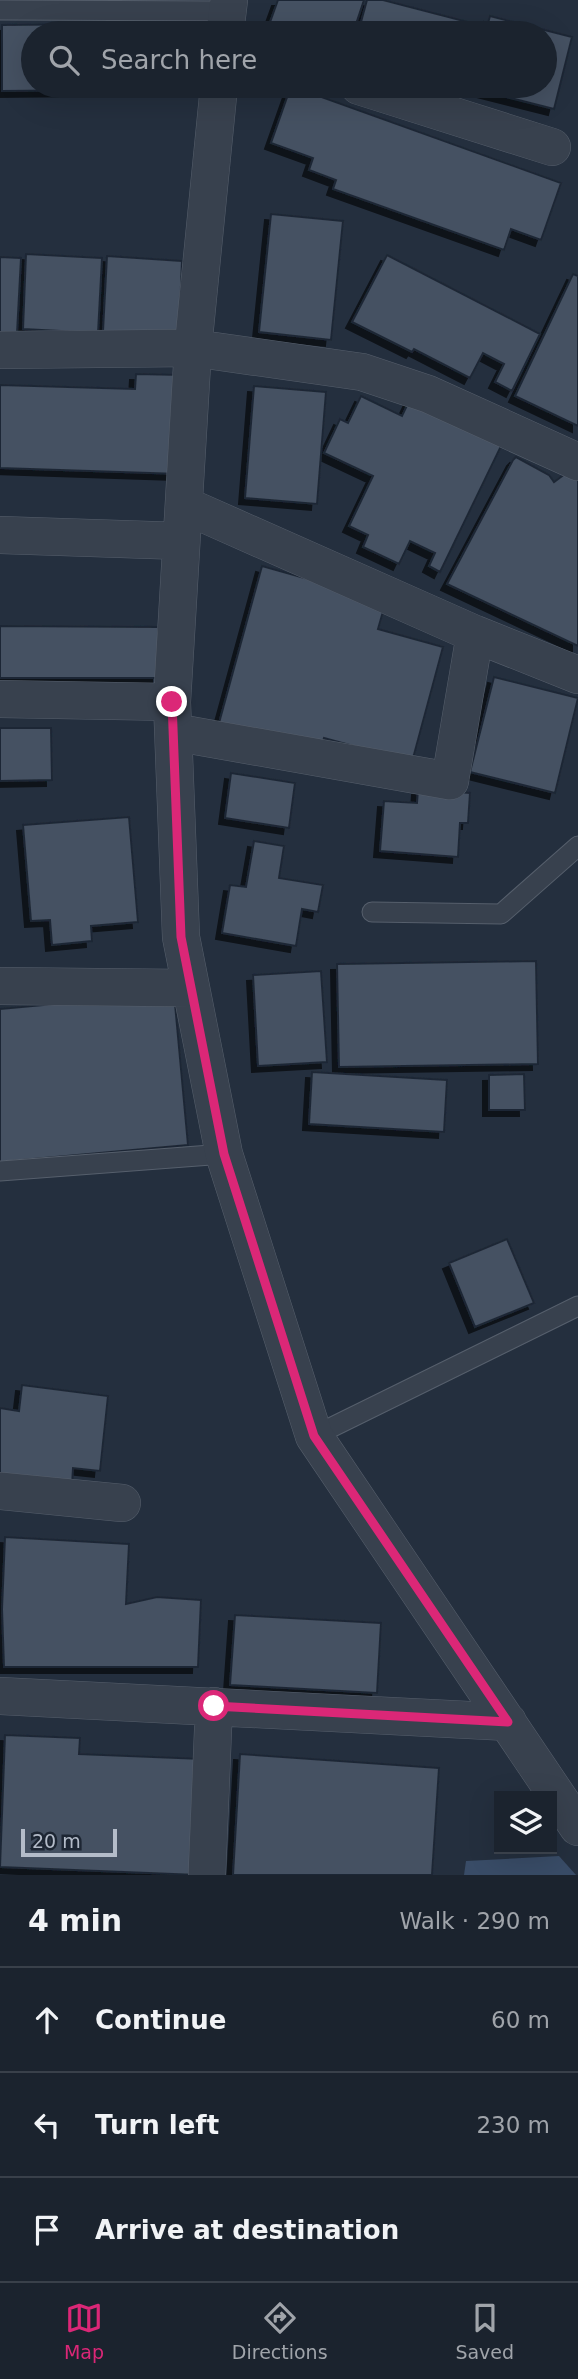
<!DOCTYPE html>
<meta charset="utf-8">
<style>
body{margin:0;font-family:"DejaVu Sans",sans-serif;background:#282f3a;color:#f1f3f6}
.controls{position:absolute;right:21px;bottom:21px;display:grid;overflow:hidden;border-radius:0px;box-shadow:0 7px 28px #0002}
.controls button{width:63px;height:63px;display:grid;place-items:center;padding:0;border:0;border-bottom:2px solid #39404a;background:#1b232e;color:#f1f3f6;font:35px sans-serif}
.scale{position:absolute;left:21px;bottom:18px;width:96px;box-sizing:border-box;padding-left:7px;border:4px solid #b4bcc9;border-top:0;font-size:19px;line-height:24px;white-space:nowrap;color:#b4bcc9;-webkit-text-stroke:5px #1d2633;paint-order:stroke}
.stop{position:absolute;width:21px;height:21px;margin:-16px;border:5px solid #db2777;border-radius:50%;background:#fff}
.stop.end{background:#db2777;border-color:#fff;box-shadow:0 2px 7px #0008}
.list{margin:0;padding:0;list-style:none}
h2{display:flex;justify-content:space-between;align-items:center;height:91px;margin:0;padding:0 28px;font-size:30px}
h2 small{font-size:23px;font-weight:400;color:#a0a4aa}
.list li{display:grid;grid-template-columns:46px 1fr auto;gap:21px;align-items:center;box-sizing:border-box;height:105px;padding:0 28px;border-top:2px solid #39404a}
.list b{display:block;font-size:26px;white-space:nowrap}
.list em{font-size:23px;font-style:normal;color:#a0a4aa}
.icon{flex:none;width:38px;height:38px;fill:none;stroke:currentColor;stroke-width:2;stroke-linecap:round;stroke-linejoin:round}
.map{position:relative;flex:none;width:578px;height:1875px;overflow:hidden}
.search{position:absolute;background:#1b232e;box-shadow:0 7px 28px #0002;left:21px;right:21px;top:21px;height:77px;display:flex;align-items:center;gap:18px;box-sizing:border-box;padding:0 24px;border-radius:38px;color:#a0a4aa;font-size:26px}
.sheet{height:406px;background:#1b232e}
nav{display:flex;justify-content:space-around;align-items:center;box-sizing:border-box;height:98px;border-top:2px solid #39404a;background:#1b232e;font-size:19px;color:#a0a4aa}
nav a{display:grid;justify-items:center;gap:4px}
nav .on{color:#db2777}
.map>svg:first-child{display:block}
</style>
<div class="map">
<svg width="578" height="1875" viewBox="0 0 578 1875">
<defs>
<filter id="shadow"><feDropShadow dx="-6" dy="6" stdDeviation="0" flood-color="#0009"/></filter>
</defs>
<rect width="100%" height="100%" fill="#242f3e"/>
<path fill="#394c67" d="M559 1856 576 1875H464L466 1861Z"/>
<path fill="#455162" stroke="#1f2835" stroke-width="2" filter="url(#shadow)" d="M278 0H364L353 33H293L269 25Z
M367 0H383L487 27 490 16 572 37 554 109 463 86H545V33H358Z
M202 23 203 33H33V86H203V89L2 91V25Z
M291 86 561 183 541 240 511 229 504 250 333 189 336 180 309 170 313 158 271 143Z
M271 214 343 221 331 340 259 332Z
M26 254 102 258 98 333 23 329Z
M387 255 540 334 512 391 495 382 504 364 483 353 470 378 414 349 412 352 352 322Z
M107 256 182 261 179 335 103 331Z
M0 257 21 258 17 333 0 332Z
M573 274 578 276V426L515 396Z
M136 374 183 375 180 474 0 468V385L135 389Z
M254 386 326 392 317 504 245 498Z
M361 396 402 416 411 397 503 442 440 572 429 566 435 553 410 541 399 564 363 547 368 535 349 526 373 476 324 453 340 419 348 423Z
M516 457 549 475 554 482 569 471 578 476V646L447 584 513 460Z
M262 566 386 601 378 629 443 647 412 762 324 738 320 752 219 723Z
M0 626 158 627V678H0Z
M494 677 578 698 555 793 470 772Z
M0 728H51L52 780 0 781Z
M231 773 295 783 289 828 225 818Z
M418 789 470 793 468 823H460L458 857 380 851 384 801 417 803Z
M129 817 138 922 91 926 92 941 52 945 50 920 31 921 23 825Z
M254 841 284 846 279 878 323 885 318 912 302 909 296 946 222 933 230 885 246 887Z
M536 961 538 1064 339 1067 337 964Z
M321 971 327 1062 258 1066 253 975Z
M174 993 188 1145 0 1162V1009Z
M312 1072 447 1080 444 1132 309 1124Z
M524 1074 525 1110H489V1075Z
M507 1239 534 1303 475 1327 449 1263Z
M22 1385 108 1396 100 1471 73 1468 72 1485 0 1476V1408L19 1411Z
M5 1537 129 1544 126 1604 157 1597 201 1600 198 1667H4L2 1609Z
M235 1615 381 1623 377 1693 230 1685Z
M5 1735 80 1738 79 1754 203 1759 198 1875 0 1867Z
M240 1754 439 1768 432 1875H233Z"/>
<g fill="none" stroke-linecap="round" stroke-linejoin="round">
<g stroke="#565f6c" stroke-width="21">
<path id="lane" d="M0 10 228 11
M372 912 501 914 578 846
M0 1171 224 1154
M314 1436 578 1306"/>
</g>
<g stroke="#565f6c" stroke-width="38">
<path id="street" d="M225 33 229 0
M219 86 193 348 172 702 181 937 224 1154 314 1436 578 1827
M359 86 552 147
M0 350 193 348 362 372 428 394 578 462
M184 505 475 634 578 675
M0 535 181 541
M0 699 172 702
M173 732 450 781 475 634
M0 986 191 988
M0 1491 122 1503
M0 1696 508 1722
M207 1875 214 1706"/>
</g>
<use href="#lane" stroke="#38414e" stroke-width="19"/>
<use href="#street" stroke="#38414e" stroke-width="37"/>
</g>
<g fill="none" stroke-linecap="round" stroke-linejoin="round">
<path stroke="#db2777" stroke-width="9" d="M172 702 181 937 224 1154 314 1436 508 1722 214 1706"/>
</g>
</svg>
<div class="controls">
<button><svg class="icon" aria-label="layers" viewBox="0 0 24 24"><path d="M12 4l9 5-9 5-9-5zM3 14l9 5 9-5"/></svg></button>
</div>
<div class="scale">20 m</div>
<div class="stop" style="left:214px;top:1706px"></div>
<div class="stop end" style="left:172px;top:702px"></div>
<div class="search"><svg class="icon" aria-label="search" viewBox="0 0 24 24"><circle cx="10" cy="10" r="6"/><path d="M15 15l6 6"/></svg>Search here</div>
</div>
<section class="sheet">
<h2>4 min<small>Walk · 290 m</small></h2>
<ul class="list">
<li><svg class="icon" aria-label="ahead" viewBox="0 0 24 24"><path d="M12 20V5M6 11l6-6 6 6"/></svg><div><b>Continue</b></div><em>60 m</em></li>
<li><svg class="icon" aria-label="left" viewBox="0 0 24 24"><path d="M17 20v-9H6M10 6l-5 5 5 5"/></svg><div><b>Turn left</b></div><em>230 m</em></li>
<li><svg class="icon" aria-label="arrive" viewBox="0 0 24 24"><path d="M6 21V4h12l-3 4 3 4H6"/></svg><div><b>Arrive at destination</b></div></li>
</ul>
</section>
<nav>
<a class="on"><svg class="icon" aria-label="map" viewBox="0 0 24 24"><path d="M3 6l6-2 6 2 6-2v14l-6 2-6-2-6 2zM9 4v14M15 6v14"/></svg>Map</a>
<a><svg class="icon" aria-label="directions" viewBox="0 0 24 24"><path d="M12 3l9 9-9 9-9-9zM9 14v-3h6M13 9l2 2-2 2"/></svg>Directions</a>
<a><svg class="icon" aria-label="saved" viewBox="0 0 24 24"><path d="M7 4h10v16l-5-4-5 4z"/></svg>Saved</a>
</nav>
